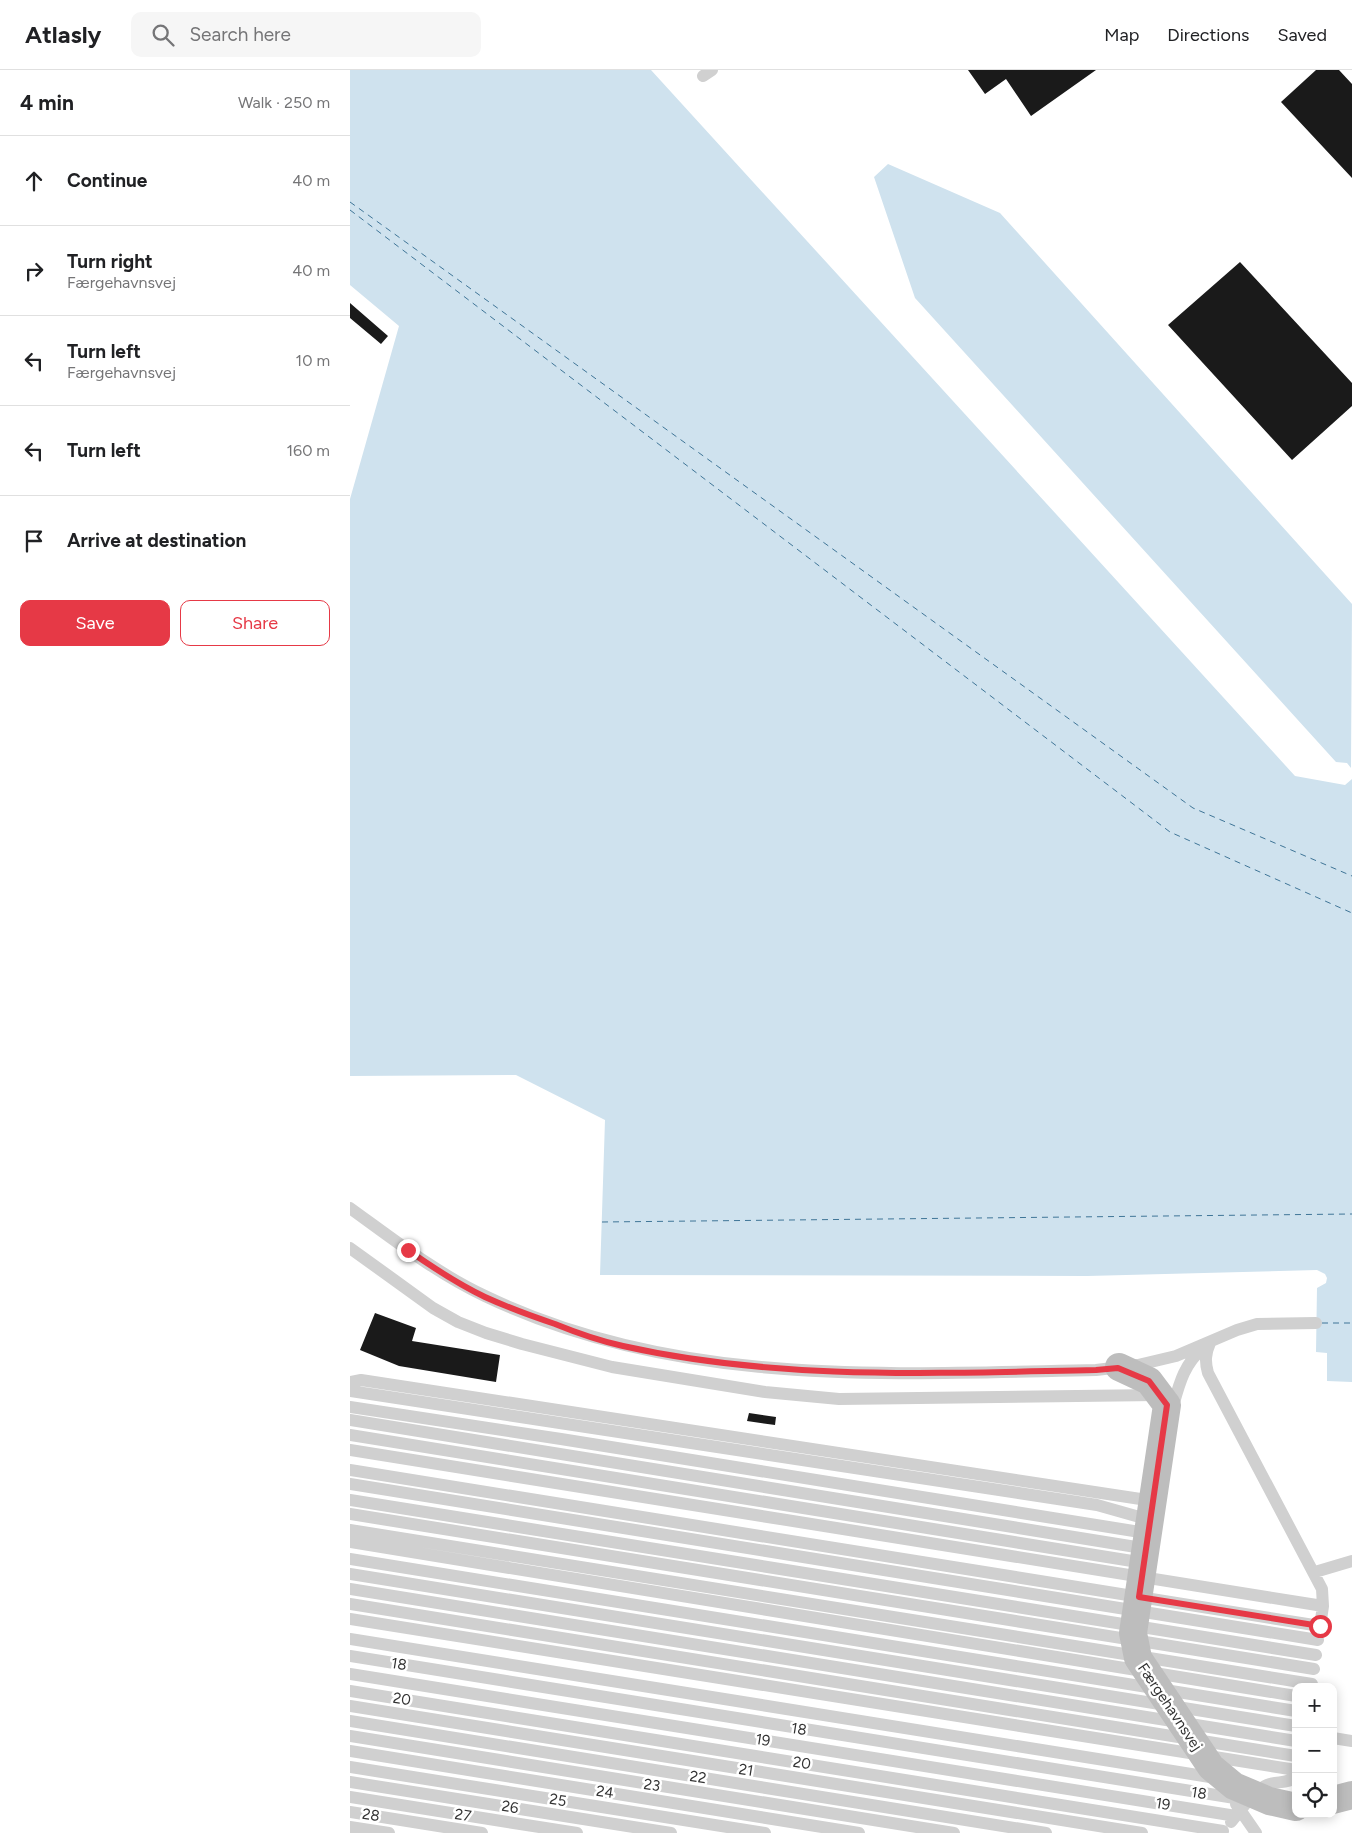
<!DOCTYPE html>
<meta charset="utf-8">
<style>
body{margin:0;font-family:Figtree,sans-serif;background:#f6f6f6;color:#202124}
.controls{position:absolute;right:15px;bottom:15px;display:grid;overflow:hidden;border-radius:10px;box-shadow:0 2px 12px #0003}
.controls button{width:45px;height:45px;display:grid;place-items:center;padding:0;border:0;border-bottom:1px solid #e0e0e0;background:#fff;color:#202124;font:25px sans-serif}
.stop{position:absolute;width:15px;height:15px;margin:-11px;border:4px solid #e63946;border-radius:50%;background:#fff}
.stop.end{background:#e63946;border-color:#fff;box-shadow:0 1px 5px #0008}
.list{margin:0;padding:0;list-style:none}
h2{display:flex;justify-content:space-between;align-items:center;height:65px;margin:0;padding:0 20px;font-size:21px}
h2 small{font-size:16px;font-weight:400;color:#757577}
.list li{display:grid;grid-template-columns:32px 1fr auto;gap:15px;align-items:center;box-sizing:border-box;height:90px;padding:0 20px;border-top:1px solid #e0e0e0}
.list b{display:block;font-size:19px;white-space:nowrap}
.list p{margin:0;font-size:16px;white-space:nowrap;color:#757577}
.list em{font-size:16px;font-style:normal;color:#757577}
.actions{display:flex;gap:10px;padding:15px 20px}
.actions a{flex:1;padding:11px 0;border:1px solid #e63946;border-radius:10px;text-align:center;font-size:18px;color:#e63946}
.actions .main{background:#e63946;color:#fff}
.icon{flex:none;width:28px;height:28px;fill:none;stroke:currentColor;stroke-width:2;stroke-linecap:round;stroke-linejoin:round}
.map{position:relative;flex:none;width:1002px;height:1763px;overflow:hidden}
header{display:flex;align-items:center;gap:30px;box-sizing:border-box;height:70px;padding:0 25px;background:#fff;border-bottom:1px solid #e0e0e0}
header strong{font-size:24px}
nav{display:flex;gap:28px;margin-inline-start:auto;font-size:18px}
.search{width:350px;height:45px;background:#f6f6f6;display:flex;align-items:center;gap:12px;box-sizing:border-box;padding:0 18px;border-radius:10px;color:#757577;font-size:19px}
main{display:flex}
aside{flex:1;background:#fff}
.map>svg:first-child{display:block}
</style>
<header>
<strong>Atlasly</strong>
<div class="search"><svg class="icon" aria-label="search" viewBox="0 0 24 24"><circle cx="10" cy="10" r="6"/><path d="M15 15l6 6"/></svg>Search here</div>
<nav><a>Map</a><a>Directions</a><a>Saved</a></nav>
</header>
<main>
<aside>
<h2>4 min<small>Walk · 250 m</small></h2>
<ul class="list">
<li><svg class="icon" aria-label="ahead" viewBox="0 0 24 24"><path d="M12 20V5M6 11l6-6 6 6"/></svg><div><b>Continue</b></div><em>40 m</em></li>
<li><svg class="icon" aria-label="right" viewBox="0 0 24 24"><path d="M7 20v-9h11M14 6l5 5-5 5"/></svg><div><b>Turn right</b><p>Færgehavnsvej</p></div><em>40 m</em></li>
<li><svg class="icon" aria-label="left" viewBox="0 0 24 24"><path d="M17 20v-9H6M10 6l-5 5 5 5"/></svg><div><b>Turn left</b><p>Færgehavnsvej</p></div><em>10 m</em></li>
<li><svg class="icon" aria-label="left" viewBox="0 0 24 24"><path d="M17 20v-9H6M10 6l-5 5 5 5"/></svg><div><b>Turn left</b></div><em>160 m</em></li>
<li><svg class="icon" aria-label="arrive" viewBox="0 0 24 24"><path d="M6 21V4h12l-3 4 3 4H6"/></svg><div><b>Arrive at destination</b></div></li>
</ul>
<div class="actions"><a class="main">Save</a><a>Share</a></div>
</aside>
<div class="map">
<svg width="1002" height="1763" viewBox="0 0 1002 1763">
<rect width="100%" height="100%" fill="#fff"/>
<path fill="#cfe2ee" d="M0 0H301L945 706 995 715 1002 709V1312L977 1311V1283L966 1282 967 1218 976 1213 977 1208 975 1204 967 1200 737 1206 250 1205 255 1050 166 1005 0 1006V429L49 256 0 215Z
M538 94 650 143 1002 534 1001 698 997 693 986 692 565 228 524 107Z"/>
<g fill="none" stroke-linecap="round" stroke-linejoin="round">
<path stroke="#3f7597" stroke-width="1" stroke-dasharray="6 5" stroke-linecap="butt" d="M0 132 843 738 1002 806
M0 140 820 762 1002 843
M252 1152 1002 1144
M972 1253H1002"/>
</g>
<path fill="#1a1a1a" d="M618 0H746L681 46 656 9 635 24Z
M966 0H989L1002 14V108L931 32Z
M890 192 1002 313V336L942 390 818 255Z
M0 233 38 266 31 274 0 248Z
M25 1243 66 1258 62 1271 150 1285 146 1312 49 1296 10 1280Z
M399 1343 426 1347 425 1355 397 1351Z"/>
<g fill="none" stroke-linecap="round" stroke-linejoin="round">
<path stroke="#d0d0d0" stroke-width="12" d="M353 6 362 0
M0 1138C43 1169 86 1203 135 1226 327 1318 539 1304 746 1300L788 1295 826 1286 887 1260 907 1254 966 1253
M0 1178 83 1238 108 1252 136 1263 172 1274 262 1297 415 1322 489 1329 808 1325
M860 1273C855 1284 855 1292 858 1303L972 1519 973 1536 969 1563
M0 1312 11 1310 797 1430
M0 1321 747 1435 793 1448
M0 1337 211 1369 790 1462
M822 1340C829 1315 833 1295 854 1277
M0 1350 786 1477
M0 1365 782 1491
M0 1380 973 1536
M0 1400 970 1556
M0 1414 968 1570
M0 1430 966 1585
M0 1444 964 1599
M0 1460 962 1614
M0 1472 946 1626
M0 1489 946 1641
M965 1502 1002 1491
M0 1504 946 1656
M0 1519 946 1671
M0 1534 946 1686
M0 1549 946 1700
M0 1569 866 1708
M0 1586 891 1729
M0 1604 886 1746
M0 1621 873 1761
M0 1636 792 1763
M0 1651 696 1763
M0 1666 604 1763
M983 1668 1002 1671
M0 1681 509 1763
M0 1697 415 1763
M0 1712 321 1763
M0 1727 227 1763
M886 1734 906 1763
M0 1742 132 1763
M881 1752C891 1740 901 1724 915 1716 925 1710 936 1715 946 1707
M0 1757 39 1763"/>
<path stroke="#bdbdbd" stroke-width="28" d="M769 1297 799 1311 817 1335 783 1563 788 1588 861 1697 884 1716 919 1731 946 1737
M983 1730 1002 1725"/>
</g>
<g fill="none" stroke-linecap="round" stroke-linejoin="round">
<path stroke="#e63946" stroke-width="6" d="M58 1180C82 1197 108 1214 135 1227 157 1237 181 1246 205 1254 227 1263 250 1271 273 1276 429 1311 588 1303 746 1300L768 1298 799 1311 817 1335 789 1527 970 1556"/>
</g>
<g text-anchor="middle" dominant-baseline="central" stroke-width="5" stroke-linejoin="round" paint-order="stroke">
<g font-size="15" fill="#333" stroke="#fff">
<text transform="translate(49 1594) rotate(9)">18</text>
<text transform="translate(52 1629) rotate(9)">20</text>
<text transform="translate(820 1637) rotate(56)">Færgehavnsvej</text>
<text transform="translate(449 1659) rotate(9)">18</text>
<text transform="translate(413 1670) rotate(9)">19</text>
<text transform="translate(452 1693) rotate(9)">20</text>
<text transform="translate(396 1700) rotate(9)">21</text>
<text transform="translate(348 1707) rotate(9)">22</text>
<text transform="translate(302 1715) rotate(9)">23</text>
<text transform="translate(255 1722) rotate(9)">24</text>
<text transform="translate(849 1723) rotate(9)">18</text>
<text transform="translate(208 1730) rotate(9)">25</text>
<text transform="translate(813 1734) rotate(9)">19</text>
<text transform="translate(160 1737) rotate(9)">26</text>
<text transform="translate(21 1745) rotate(9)">28</text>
<text transform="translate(113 1745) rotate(9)">27</text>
</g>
</g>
</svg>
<div class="controls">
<button>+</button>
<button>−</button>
<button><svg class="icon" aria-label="locate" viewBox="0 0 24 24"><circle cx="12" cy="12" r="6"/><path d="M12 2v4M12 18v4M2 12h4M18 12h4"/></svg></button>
</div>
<div class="stop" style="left:970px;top:1556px"></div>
<div class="stop end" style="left:58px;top:1180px"></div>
</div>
</main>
